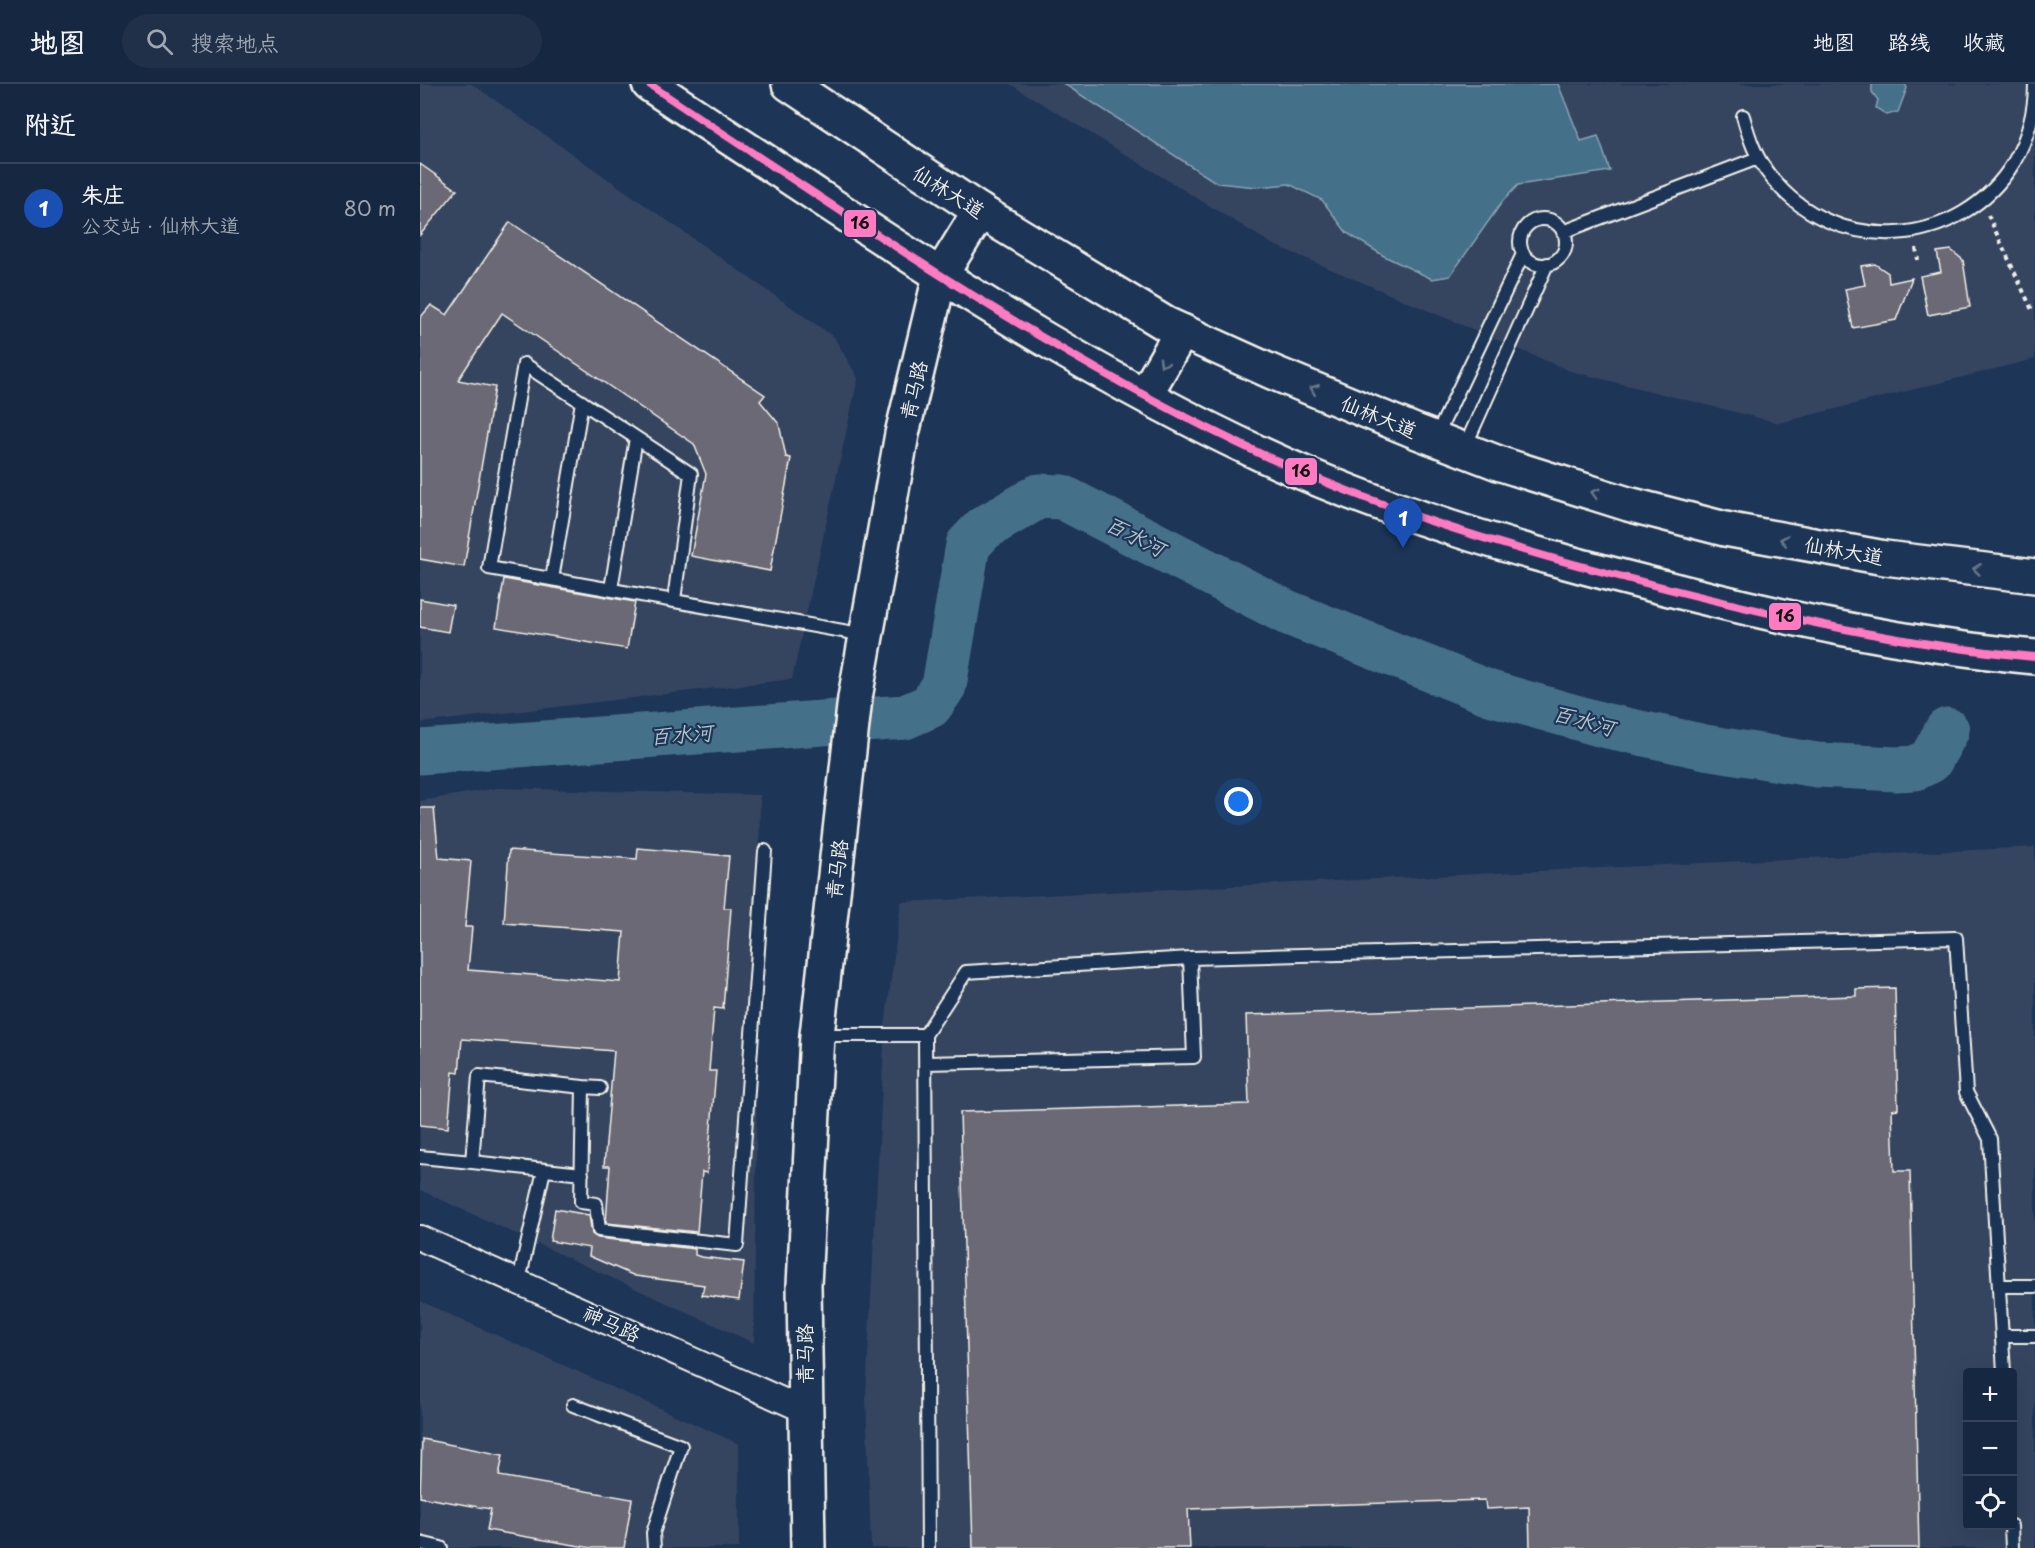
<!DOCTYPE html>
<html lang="zh">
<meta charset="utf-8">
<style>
body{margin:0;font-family:"Playpen Sans","LXGW WenKai TC",sans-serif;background:#1f3048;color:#f1f3f6}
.controls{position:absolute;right:18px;bottom:18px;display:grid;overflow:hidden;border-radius:6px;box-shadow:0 6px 24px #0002}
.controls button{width:54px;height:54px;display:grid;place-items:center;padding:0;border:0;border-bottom:2px solid #35445a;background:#162841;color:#f1f3f6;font:30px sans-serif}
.you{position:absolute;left:819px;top:718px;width:21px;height:21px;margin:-15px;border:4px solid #fff;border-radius:50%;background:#1a73e8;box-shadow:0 0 0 9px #1a73e833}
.badge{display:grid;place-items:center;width:39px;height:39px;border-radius:50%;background:#d93025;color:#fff;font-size:20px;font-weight:700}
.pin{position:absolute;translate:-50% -50px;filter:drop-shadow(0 2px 3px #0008)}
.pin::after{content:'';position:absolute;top:32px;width:21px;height:18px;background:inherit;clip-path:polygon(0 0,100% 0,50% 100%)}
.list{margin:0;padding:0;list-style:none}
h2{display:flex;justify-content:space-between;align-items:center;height:78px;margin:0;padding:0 24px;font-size:26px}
h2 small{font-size:20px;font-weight:400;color:#9ea6b1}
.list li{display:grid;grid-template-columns:39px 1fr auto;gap:18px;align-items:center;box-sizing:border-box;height:90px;padding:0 24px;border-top:2px solid #35445a}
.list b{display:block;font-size:22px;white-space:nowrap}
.list p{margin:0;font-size:20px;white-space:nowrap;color:#9ea6b1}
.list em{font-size:20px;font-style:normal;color:#9ea6b1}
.icon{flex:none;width:33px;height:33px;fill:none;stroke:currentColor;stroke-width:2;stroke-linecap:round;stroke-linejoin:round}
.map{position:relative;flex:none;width:1615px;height:1464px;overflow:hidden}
header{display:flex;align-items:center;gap:36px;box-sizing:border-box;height:84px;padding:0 30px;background:#162841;border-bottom:2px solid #35445a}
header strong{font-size:28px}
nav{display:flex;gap:33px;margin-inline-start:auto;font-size:21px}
.search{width:420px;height:54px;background:#1f3048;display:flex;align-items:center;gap:15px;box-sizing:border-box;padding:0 21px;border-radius:33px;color:#9ea6b1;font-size:22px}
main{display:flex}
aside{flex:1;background:#162841}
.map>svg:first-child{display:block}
</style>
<header>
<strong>地图</strong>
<div class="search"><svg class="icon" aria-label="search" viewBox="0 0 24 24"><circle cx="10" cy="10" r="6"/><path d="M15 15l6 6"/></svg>搜索地点</div>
<nav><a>地图</a><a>路线</a><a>收藏</a></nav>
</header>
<main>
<aside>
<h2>附近<small></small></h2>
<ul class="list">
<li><span class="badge" style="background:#1a4fb4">1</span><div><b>朱庄</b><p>公交站 · 仙林大道</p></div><em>80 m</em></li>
</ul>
</aside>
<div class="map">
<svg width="1615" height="1464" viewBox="0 0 1615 1464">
<rect width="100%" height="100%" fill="#1d3557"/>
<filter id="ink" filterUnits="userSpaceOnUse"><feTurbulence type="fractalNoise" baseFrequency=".0167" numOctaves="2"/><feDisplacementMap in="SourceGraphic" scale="12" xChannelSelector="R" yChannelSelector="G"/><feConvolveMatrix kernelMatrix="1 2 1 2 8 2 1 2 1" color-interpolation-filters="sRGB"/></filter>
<g filter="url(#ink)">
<path fill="#344560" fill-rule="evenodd" d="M0 0H52L414 253 438 294 372 595 0 639Z
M590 0H1615V275L1359 339 1150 287 852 160Z
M77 704 340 711 334 1259 0 1106V717Z
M1615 763V1464H451L446 1311 465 942 481 818ZM1548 1288H1592V1442H1548Z
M0 1217 319 1360V1464H0Z"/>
<path fill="#446f8a" stroke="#8aa3b0" stroke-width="1.5" d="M644 0H1138L1161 57 1178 52 1190 87 1098 101 1082 118 1030 192 1012 195 964 172 927 149 902 116 869 100 837 103 797 99Z
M1452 0H1485L1487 4 1478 28 1467 31 1456 24 1458 16 1452 8Z"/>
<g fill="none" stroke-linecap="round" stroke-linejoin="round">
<path stroke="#446f8a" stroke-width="45" d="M0 668 485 633 510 622 524 602 548 461 563 445 619 412 642 413 866 528 1070 609 1183 641 1285 663 1397 681 1477 685 1495 684 1510 677 1527 646"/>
</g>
<path fill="#6b6975" stroke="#f4f1e8" stroke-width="1.5" d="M0 80 37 106 0 151Z
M90 138 345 311 340 317 359 340 366 373 371 374 350 487 271 472 286 390 274 360 82 229 38 296 75 303 44 483 0 475V234L11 221 27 231Z
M1531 166 1543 176 1550 223 1508 231 1500 192 1521 188 1517 168Z
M1455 180 1468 189 1469 199 1492 194 1476 236 1433 244 1425 205 1445 201 1441 182Z
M84 495 215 518 207 565 76 543Z
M0 515 33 521 28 548 0 543Z
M0 724H14L19 774 51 777 45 843H52L48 886 200 898 204 848 84 839 89 766 217 775 218 764 309 772 304 824H311L303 925 294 924 289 987H296L287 1089 282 1088 277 1148 186 1139 190 1082H184L194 967 42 955 39 989 33 988 28 1044 0 1041Z
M1475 904 1478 1025 1472 1026 1474 1087H1490L1499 1464H1110L1109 1423 1066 1425 1065 1416 768 1425 770 1464H553L540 1028 829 1020 826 931 1436 912V905Z
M135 1125 169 1131 172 1150 178 1154 275 1165V1171L281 1173 324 1178 319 1216 282 1211 284 1201 215 1192 169 1172 170 1164 130 1157Z
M2 1355 83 1371 79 1392 212 1415 204 1464H172L67 1446 71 1425 0 1413Z"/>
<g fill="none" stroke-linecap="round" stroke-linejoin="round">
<g stroke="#f4f1e8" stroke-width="16">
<path id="lane" d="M1323 32C1329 54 1336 75 1351 93 1415 174 1541 166 1594 78 1607 55 1615 27 1615 0
M1100 158a23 23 0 1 1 46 0a23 23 0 1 1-46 0Z
M1143 148 1338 74
M1016 353 1103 170
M1044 365 1127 180
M132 495 162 318
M191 505 216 354
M254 516 271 390 104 280 69 484 445 551
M399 951H505L546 888 770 874 1536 854 1546 1008 1570 1055 1584 1288
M505 951 508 1464
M506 979 774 973 770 874
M180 1004 163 1003 161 1118 176 1120 179 1146 317 1161 345 767
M0 1073 52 1078
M162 1090 52 1078 59 992 163 1003
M99 1197 124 1086
M1580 1202H1615
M1582 1252H1615
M153 1321 261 1362 233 1449 234 1464
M1591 1442 1592 1464
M0 1459 21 1464"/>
</g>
<g stroke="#f4f1e8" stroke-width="28">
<path id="street" d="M0 1154 384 1326"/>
</g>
<g stroke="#f4f1e8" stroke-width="38">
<path id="secondary" d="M388 1464 384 1201 397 951 435 614 482 350 520 192 560 127"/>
</g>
<g stroke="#f4f1e8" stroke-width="38">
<path id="primary" d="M229 0C286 39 344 76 401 114 544 208 688 299 843 371 966 428 1095 466 1226 499 1354 532 1483 561 1615 573
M369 0 560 127 746 240 852 288 995 347 1081 380 1208 420 1305 445 1465 474 1615 492
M725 311 762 247"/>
</g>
<path stroke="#f4f1e8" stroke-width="4" stroke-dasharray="4.5 4.5" stroke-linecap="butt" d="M1568 131 1613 228
M1496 164 1498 176"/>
<use href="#lane" stroke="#1d3557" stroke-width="12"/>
<use href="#street" stroke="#1d3557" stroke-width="24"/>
<use href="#secondary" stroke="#1d3557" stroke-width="33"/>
<use href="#primary" stroke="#1d3557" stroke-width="33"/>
<g stroke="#1d3557" stroke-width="12">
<path id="bus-1" d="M229 0C286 39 344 76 401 114 544 208 688 299 843 371 966 428 1095 466 1226 499 1354 532 1483 561 1615 573"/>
</g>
<use href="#bus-1" stroke="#fe7ac1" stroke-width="8"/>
</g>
<defs><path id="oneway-chevron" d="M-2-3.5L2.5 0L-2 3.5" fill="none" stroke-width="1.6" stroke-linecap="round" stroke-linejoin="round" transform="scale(1.5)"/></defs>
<g stroke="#68778a">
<use href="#oneway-chevron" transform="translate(743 279) rotate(120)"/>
<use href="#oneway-chevron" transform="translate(894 305) rotate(-158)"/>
<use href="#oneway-chevron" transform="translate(1175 409) rotate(-163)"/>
<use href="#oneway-chevron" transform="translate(1364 456) rotate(-170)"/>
<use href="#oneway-chevron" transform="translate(1557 485) rotate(-173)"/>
</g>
</g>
<g text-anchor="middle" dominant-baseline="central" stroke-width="4.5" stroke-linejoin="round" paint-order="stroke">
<g font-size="20" fill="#f4f1e8" stroke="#1d3557">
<text transform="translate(529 107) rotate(32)">仙林大道</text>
<text transform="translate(493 306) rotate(-77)">青马路</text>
<text transform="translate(959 332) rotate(22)">仙林大道</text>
<text transform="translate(1424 466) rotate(10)">仙林大道</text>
<text transform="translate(416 785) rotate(-83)">青马路</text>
<text transform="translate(192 1239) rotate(24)">神马路</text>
<text transform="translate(384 1270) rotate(-90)">青马路</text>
</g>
<g font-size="21" font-style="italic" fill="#b6c4c7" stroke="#1d3557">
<text transform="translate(716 451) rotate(27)">百水河</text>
<text transform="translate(1164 635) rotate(15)">百水河</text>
<text transform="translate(261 649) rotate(-4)">百水河</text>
</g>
</g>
<g stroke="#1d3557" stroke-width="2">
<rect x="423" y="125" width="34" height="29" rx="6" fill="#fe7ac1"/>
<rect x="864" y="373" width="34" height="29" rx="6" fill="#fe7ac1"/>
<rect x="1348" y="518" width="34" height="29" rx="6" fill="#fe7ac1"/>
</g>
<g font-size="16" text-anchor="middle" font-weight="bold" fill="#111">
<text x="440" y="145">16</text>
<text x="881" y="393">16</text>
<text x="1365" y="538">16</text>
</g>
</svg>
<div class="controls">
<button>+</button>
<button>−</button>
<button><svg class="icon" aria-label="locate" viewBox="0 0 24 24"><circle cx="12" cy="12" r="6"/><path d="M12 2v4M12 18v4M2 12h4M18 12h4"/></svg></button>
</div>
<div class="you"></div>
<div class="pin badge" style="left:983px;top:464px;background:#1a4fb4">1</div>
</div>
</main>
